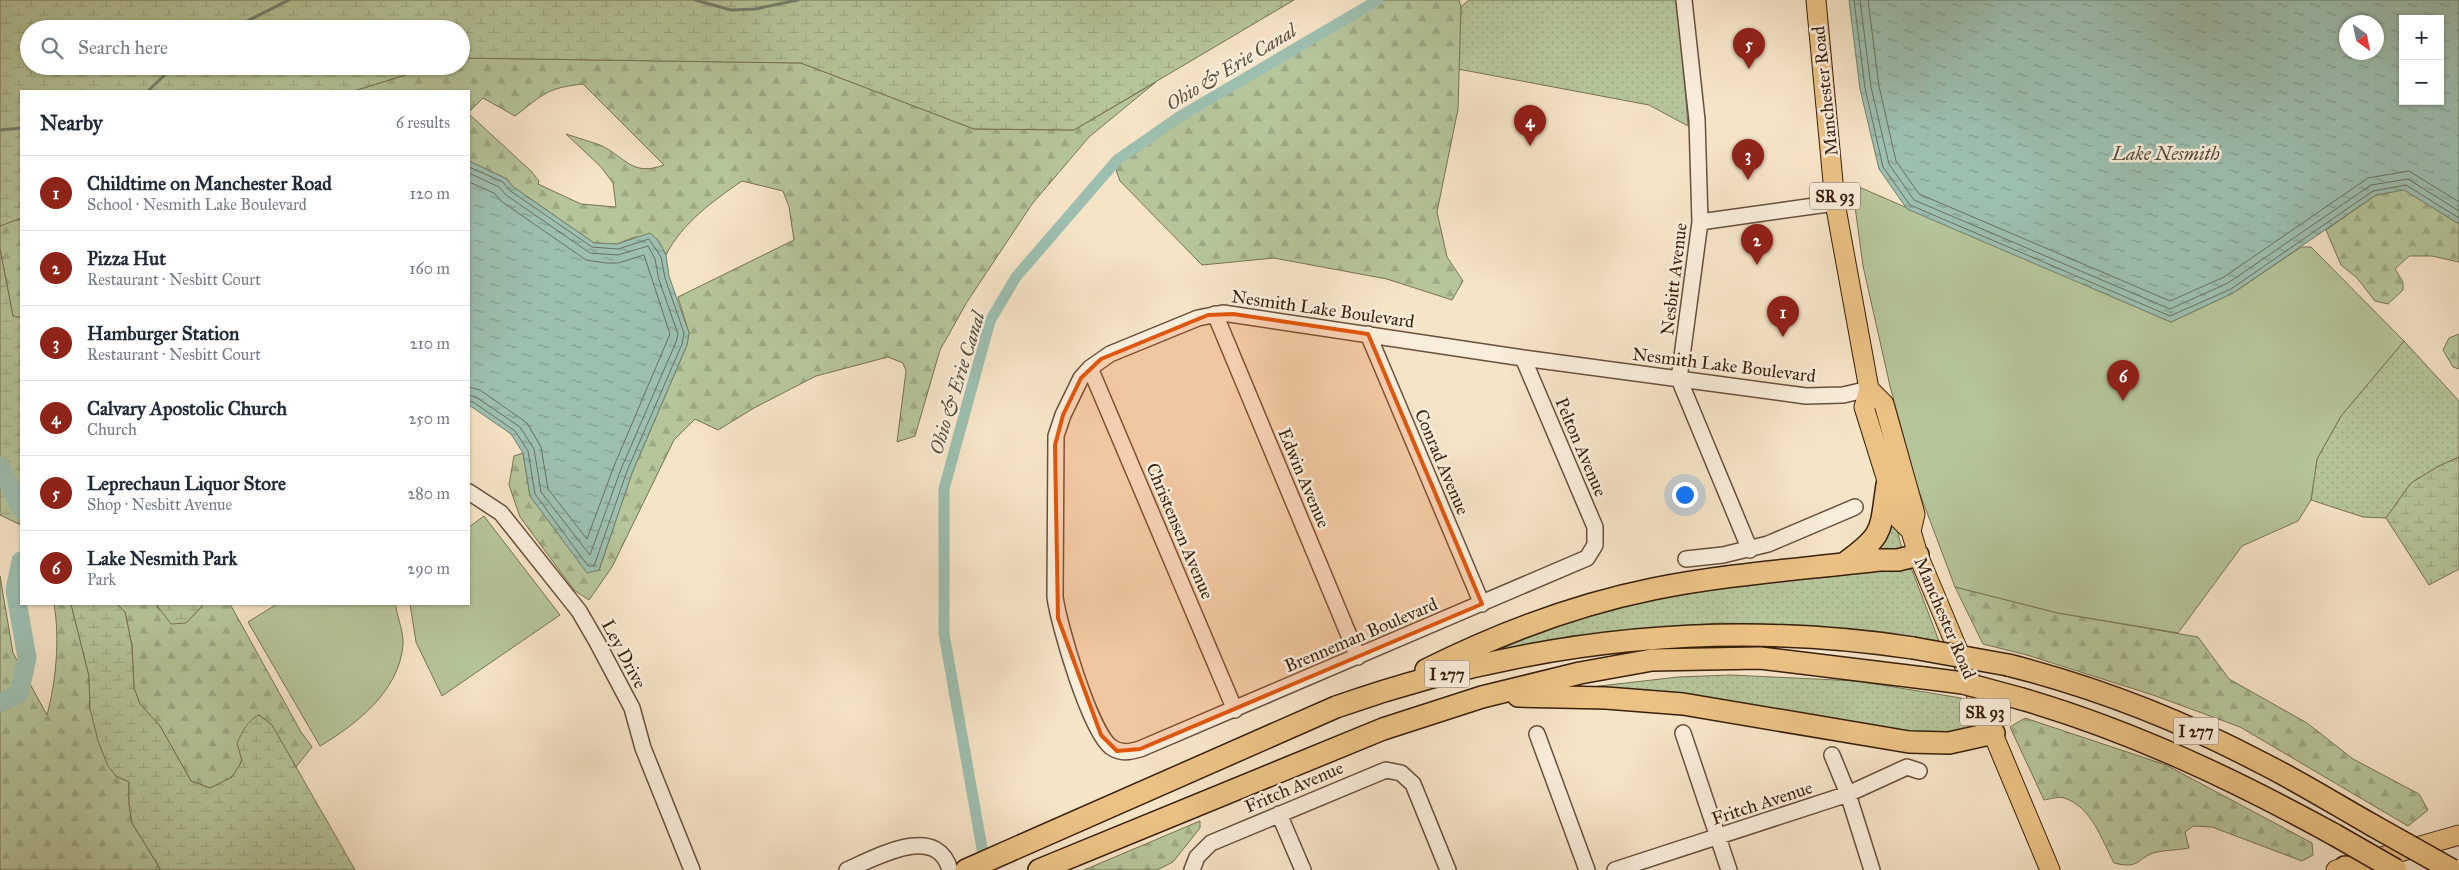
<!DOCTYPE html>
<meta charset="utf-8">
<style>
body{margin:0;font-family:"IM FELL Great Primer",serif;background:#f6f6f7;color:#1f2937}
.controls{position:absolute;right:15px;top:15px;display:grid;overflow:hidden;border-radius:0px;box-shadow:0 1px 4px #0004}
.controls button{width:45px;height:45px;display:grid;place-items:center;padding:0;border:0;border-bottom:1px solid #e0e1e3;background:#fff;color:#1f2937;font:25px sans-serif}
.compass{position:absolute;left:2339px;top:15px;width:45px;height:45px;border-radius:50%;background:#fff;box-shadow:0 1px 4px #0004;rotate:147deg}
.you{position:absolute;left:1684px;top:494px;width:18px;height:18px;margin:-12px;border:4px solid #fff;border-radius:50%;background:#1a73e8;box-shadow:0 0 0 8px #1a73e833}
.badge{display:grid;place-items:center;width:32px;height:32px;border-radius:50%;background:#8f2418;color:#fff;font-size:16px;font-weight:700}
.pin{position:absolute;translate:-50% -41px;filter:drop-shadow(0 1px 2px #0008)}
.pin::after{content:'';position:absolute;top:26px;width:18px;height:15px;background:inherit;clip-path:polygon(0 0,100% 0,50% 100%)}
.list{margin:0;padding:0;list-style:none}
h2{display:flex;justify-content:space-between;align-items:center;height:65px;margin:0;padding:0 20px;font-size:21px}
h2 small{font-size:16px;font-weight:400;color:#747a83}
.list li{display:grid;grid-template-columns:32px 1fr auto;gap:15px;align-items:center;box-sizing:border-box;height:75px;padding:0 20px;border-top:1px solid #e0e1e3}
.list b{display:block;font-size:19px;white-space:nowrap}
.list p{margin:0;font-size:16px;white-space:nowrap;color:#747a83}
.list em{font-size:16px;font-style:normal;color:#747a83}
.icon{flex:none;width:28px;height:28px;fill:none;stroke:currentColor;stroke-width:2;stroke-linecap:round;stroke-linejoin:round}
.map{position:relative;flex:none;width:2459px;height:870px;overflow:hidden}
.search{position:absolute;background:#fff;box-shadow:0 1px 4px #0004;left:20px;top:20px;width:450px;height:55px;display:flex;align-items:center;gap:12px;box-sizing:border-box;padding:0 18px;border-radius:28px;color:#747a83;font-size:19px}
.panel{position:absolute;background:#fff;box-shadow:0 1px 4px #0004;left:20px;top:90px;width:450px;height:515px;border-radius:0px}
.map>svg:first-child{display:block}
</style>
<div class="map">
<svg width="2459" height="870" viewBox="0 0 2459 870">
<defs>
<pattern id="grass-dots" width="8" height="8" patternUnits="userSpaceOnUse" patternTransform="scale(1.25)"><rect width="8" height="8" fill="#b6c59a"/><path d="M2 2h.1M6 6h.1" fill="none" stroke="#9da984" stroke-width="1.8" stroke-linecap="round"/></pattern>
<pattern id="forest-firs" width="22" height="20" patternUnits="userSpaceOnUse" patternTransform="scale(1.25)"><rect width="22" height="20" fill="#b6c59a"/><path d="M5 1l3.5 6h-7zM16 11l3.5 6h-7z" fill="#9da984"/></pattern>
<pattern id="wetland-marsh" width="20" height="14" patternUnits="userSpaceOnUse" patternTransform="scale(1.25)"><rect width="20" height="14" fill="#b6c59a"/><path d="M1 5h8M5 5V1M11 12h8M15 12V8" fill="none" stroke="#9da984"/></pattern>
<pattern id="water-ripples" width="26" height="14" patternUnits="userSpaceOnUse" patternTransform="scale(1.25)"><rect width="26" height="14" fill="#9dbfb0"/><path d="M2 4q2-2 4 0t4 0M15 11q2-2 4 0t4 0" fill="none" stroke="#819b8e"/></pattern>
</defs>
<rect width="100%" height="100%" fill="#f6e4c7"/>
<filter id="stains"><feTurbulence type="fractalNoise" baseFrequency=".004" numOctaves="4"/><feColorMatrix values="0 0 0 0 .2 0 0 0 0 .09 0 0 0 0 .02 0 0 0 .5 -.17"/></filter>
<radialGradient id="worn" r=".72"><stop offset=".6" stop-color="#630" stop-opacity="0"/><stop offset="1" stop-color="#630" stop-opacity=".3"/></radialGradient>
<path fill="url(#grass-dots)" stroke="#787253" d="M1469 0H1678L1688 126 1649 105 1458 69 1461 7Z
M2404 341 2459 401V457L2437 467 2411 483 2386 518 2363 517 2311 500 2317 459 2341 416Z
M1893 515 1903 552 1868 557Z
M1893 563 1912 570 1939 641 1885 632 1797 625 1719 623 1571 636 1475 657 1578 615 1657 596Z
M1731 675 1857 681 1961 698 1973 722 1972 730 1961 735 1906 734 1582 688 1678 677Z"/>
<path fill="url(#forest-firs)" stroke="#787253" d="M1378 0H1459L1461 7 1458 109 1437 212 1447 257 1463 281 1452 300 1387 279 1274 258 1202 265 1120 181 1114 164 1179 117Z
M462 58 801 63 974 129 1074 130 1156 82 1089 137 1032 204 967 302 940 350 915 436 897 442 906 371 903 363 888 357 816 376 754 408 718 430 695 419 674 440 612 567 589 600 574 590 520 517 509 485 514 456 523 453 530 496 587 572 599 570 632 473 687 345 689 333 678 297 794 240 789 207 783 191 742 181C713 201 682 223 666 255L658 240 635 237 617 244 594 243 512 186 507 179 469 161V114L531 171 539 181 538 184 581 204 616 207 613 183 601 167 566 134C577 138 589 141 600 145 626 157 631 177 664 165L583 84C546 88 544 94 515 116L483 98 469 112V91H354L434 66H461Z
M2404 189 2459 224V262L2432 256H2409L2395 269 2403 282V290L2388 304 2375 301 2357 278 2341 265 2326 230 2376 195Z
M21 218V318L13 316 0 249V226Z
M2459 334V369L2453 367 2443 350 2449 338Z
M0 576 13 653 47 715C56 682 60 638 54 604H71L89 676 90 709 116 776 129 781V804L132 823 161 870H0Z
M1955 587 2058 613 2198 637 2229 679 2307 723 2353 759 2419 794 2428 810 2408 826 2240 727 2153 695 2027 655 1983 644Z
M117 604H156L158 609 186 623 204 604H230L301 732 312 747 296 767 272 725 259 715C234 728 253 759 231 777 226 782 217 785 210 788L191 781 160 726 140 704 134 688 132 646 125 612Z
M2025 718 2166 765 2312 843 2313 855 2302 861 2212 827 2193 826 2185 832 2189 848C2179 850 2168 850 2157 852 2136 857 2142 870 2114 863 2102 840 2091 806 2064 798 2059 796 2050 799 2044 800L2010 727Z
M1200 821V828L1173 862 1157 870H1084Z"/>
<path fill="url(#wetland-marsh)" stroke="#787253" d="M0 0H1294L1074 130 974 129 801 63 461 58V29H29V66H434L354 91H21V218L0 226Z
M0 249 13 316 21 318V525L0 515Z
M2459 457V569L2429 585 2386 518 2411 483 2437 467Z
M71 604H117L125 612 132 646 134 688 140 704 160 726 191 781 210 788 232 777 242 761 237 743C243 731 247 721 259 715L272 725 355 870H161L132 823 129 804V782L116 776 108 766 98 741 90 709 89 676Z
M156 604H204L186 623 171 624Z"/>
<path fill="#b6c59a" stroke="#787253" d="M1852 184 2171 322 2233 293 2301 247H2311L2404 341 2341 416 2317 459 2311 500 2298 521 2242 546 2178 633 2058 613 1955 587 1917 486 1890 386 1863 266Z
M484 516 560 615 442 696 416 642 410 604H469V527Z
M277 604H394L396 607C398 619 404 634 403 645 399 691 357 724 320 746L248 622Z"/>
<path fill="url(#water-ripples)" stroke="#757f6e" fill-rule="evenodd" d="M1849 0H2459V224L2404 190 2376 195 2233 293 2171 322 1907 209 1879 169 1860 89ZM2403 19H2440V101H2403ZM2346 22H2376V52H2346Z
M469 161 507 179 512 186 594 243 617 244 650 233 658 240 666 255 669 276 689 333 687 345 632 473 599 570 587 573 530 496 523 453 511 434 469 405Z"/>
<g fill="none" stroke-linecap="round" stroke-linejoin="round">
<path stroke="#6b6f5e" stroke-width="1" d="M1854 0 1865 88 1883 167 1910 205 2170 316 2231 289 2373 191 2406 185 2459 218
M1860 0 1871 87 1889 164 1914 200 2170 309 2228 283 2371 185 2408 179 2459 211
M1868 0 1879 86 1896 161 1919 194 2170 301 2224 277 2368 178 2409 171 2459 202
M469 167 503 182 509 190 592 247 618 249 649 239 661 257 665 278 684 333 682 344 627 471 594 566H588L535 494 528 451 515 431 473 402 469 401
M469 173 499 187 506 195 590 253 618 255 648 246 655 259 659 280 678 334 676 342 621 469 590 555 541 492 534 449 520 427 476 397 469 395
M469 182 494 193 501 201 586 260 606 263H618L644 255 670 334 614 466 587 539 548 489 541 447 527 423 480 390 469 387"/>
<path stroke="#757f6e" stroke-width="3" d="M695 0 731 10 755 9 798 0
M231 29 289 0
M148 91 174 66
M0 130 21 128"/>
<path stroke="#9dbfb0" stroke-width="11" d="M985 865 944 634V489L990 321 1016 277 1117 160 1179 117 1378 0"/>
<path stroke="#9dbfb0" stroke-width="19" d="M0 466 21 509
M0 703 19 694 27 658 15 590 21 561"/>
<g stroke="#68503b" stroke-width="18">
<path id="minor" d="M1684 0 1697 120 1700 222 1679 379 1750 550
M1700 222 1835 203
M1215 314 1358 657
M1368 334 1482 604
M1523 358 1595 527V545L1587 558 1140 749C1130 752 1121 754 1111 747 1090 731 1059 626 1055 597L1056 436 1063 415 1081 378 1090 368 1110 354 1198 318 1223 313 1523 358 1806 396 1843 395 1869 389
M1090 368 1235 710
M469 492 501 513 579 611 597 642 632 708 643 748 692 870
M1686 559 1723 555 1768 544 1855 507
M1683 733 1729 870
M1537 734 1587 870
M1832 755 1848 794 1872 870
M1279 814 1303 870
M847 870C875 858 937 822 950 870
M1192 870 1197 857 1211 843 1386 770 1401 773 1413 784 1448 870
M1615 870 1848 794 1907 767 1919 771"/>
</g>
<g stroke="#391f0c" stroke-width="21">
<path id="major" d="M1816 0 1835 203 1869 389 1864 407 1899 519 1911 531 1918 555 2050 870
M1869 389 1884 404 1915 514 1911 531
M2336 870 2459 835"/>
</g>
<g stroke="#391f0c" stroke-width="24">
<path id="highway" d="M1845 563C1885 534 1880 531 1887 485
M2008 665C2095 687 2180 720 2260 762 2298 781 2335 804 2372 825
M1426 670C1498 634 1574 605 1653 589 1727 574 1804 569 1879 560H1898L1918 555
M1518 696 1606 698 1683 704 1909 742 1949 743 1994 733
M2022 699C2132 731 2235 780 2335 835
M2345 867 2346 870
M966 870 1336 707C1524 641 1716 618 1913 648
M1039 870 1383 729 1482 697 1580 673 1652 660 1760 658 1924 678"/>
</g>
<use href="#minor" stroke="#f9eddb" stroke-width="15"/>
<use href="#major" stroke="#ebc284" stroke-width="19"/>
<use href="#highway" stroke="#ebc284" stroke-width="21"/>
<g stroke="#391f0c" stroke-width="24" stroke-linecap="butt">
<path id="highway-bridge" d="M1913 648 2008 665
M1924 678 1963 683 2022 699
M2372 825 2452 870
M2335 835 2396 870"/>
</g>
<use href="#highway-bridge" stroke="#ebc284" stroke-width="21"/>
</g>
<path fill="#df560c" fill-opacity="0.2" stroke="#df560c" stroke-width="4" stroke-linejoin="round" d="M1233 314 1368 334 1482 604 1140 749 1117 751 1101 735 1058 618 1055 445 1063 415 1081 378 1101 359 1208 315Z"/>
<g text-anchor="middle" dominant-baseline="central" stroke-width="5" stroke-linejoin="round" paint-order="stroke">
<g fill="#f9eddb" stroke="#735d4a" stroke-width="1">
<rect x="1810" y="182.5" width="50" height="27" rx="4"/>
<rect x="1424.5" y="660.5" width="45" height="27" rx="4"/>
<rect x="1960" y="698.5" width="50" height="27" rx="4"/>
<rect x="2173.5" y="717.5" width="45" height="27" rx="4"/>
</g>
<g font-size="16" font-weight="bold" fill="#391f0c">
<text x="1835" y="196">SR 93</text>
<text x="1447" y="674">I 277</text>
<text x="1985" y="712">SR 93</text>
<text x="2196" y="731">I 277</text>
</g>
<g font-size="18" fill="#391f0c" stroke="#f9eddb">
<text transform="translate(1825 91) rotate(-96)">Manchester Road</text>
<text transform="translate(1674 279) rotate(-83)">Nesbitt Avenue</text>
<text transform="translate(1323 309) rotate(8)">Nesmith Lake Boulevard</text>
<text transform="translate(1724 365) rotate(7)">Nesmith Lake Boulevard</text>
<text transform="translate(1581 447) rotate(67)">Pelton Avenue</text>
<text transform="translate(1442 462) rotate(67)">Conrad Avenue</text>
<text transform="translate(1304 478) rotate(67)">Edwin Avenue</text>
<text transform="translate(1180 531) rotate(67)">Christensen Avenue</text>
<text transform="translate(1945 618) rotate(67)">Manchester Road</text>
<text transform="translate(1361 635) rotate(-23)">Brenneman Boulevard</text>
<text transform="translate(624 654) rotate(62)">Ley Drive</text>
<text transform="translate(1294 787) rotate(-23)">Fritch Avenue</text>
<text transform="translate(1762 803) rotate(-18)">Fritch Avenue</text>
</g>
<g font-size="19" font-style="italic" fill="#574f3d" stroke="#f9eddb">
<text transform="translate(1231 67) rotate(-31)">Ohio &amp; Erie Canal</text>
<text x="2166" y="153">Lake Nesmith</text>
<text transform="translate(957 383) rotate(-73)">Ohio &amp; Erie Canal</text>
</g>
</g>
<rect width="100%" height="100%" filter="url(#stains)"/>
<rect width="100%" height="100%" fill="url(#worn)"/>
</svg>
<div class="controls">
<button>+</button>
<button>−</button>
</div>
<svg class="compass" viewBox="-18 -18 36 36"><path d="M0-13l5 13h-10z" fill="#e53935"/><path d="M0 13l5-13h-10z" fill="#747a83"/></svg>
<div class="you"></div>
<div class="pin badge" style="left:1783px;top:337px">1</div>
<div class="pin badge" style="left:1757px;top:265px">2</div>
<div class="pin badge" style="left:1748px;top:180px">3</div>
<div class="pin badge" style="left:1530px;top:146px">4</div>
<div class="pin badge" style="left:1749px;top:69px">5</div>
<div class="pin badge" style="left:2123px;top:401px">6</div>
<div class="search"><svg class="icon" aria-label="search" viewBox="0 0 24 24"><circle cx="10" cy="10" r="6"/><path d="M15 15l6 6"/></svg>Search here</div>
<section class="panel">
<h2>Nearby<small>6 results</small></h2>
<ul class="list">
<li><span class="badge">1</span><div><b>Childtime on Manchester Road</b><p>School · Nesmith Lake Boulevard</p></div><em>120 m</em></li>
<li><span class="badge">2</span><div><b>Pizza Hut</b><p>Restaurant · Nesbitt Court</p></div><em>160 m</em></li>
<li><span class="badge">3</span><div><b>Hamburger Station</b><p>Restaurant · Nesbitt Court</p></div><em>210 m</em></li>
<li><span class="badge">4</span><div><b>Calvary Apostolic Church</b><p>Church</p></div><em>250 m</em></li>
<li><span class="badge">5</span><div><b>Leprechaun Liquor Store</b><p>Shop · Nesbitt Avenue</p></div><em>280 m</em></li>
<li><span class="badge">6</span><div><b>Lake Nesmith Park</b><p>Park</p></div><em>290 m</em></li>
</ul>
</section>
</div>
